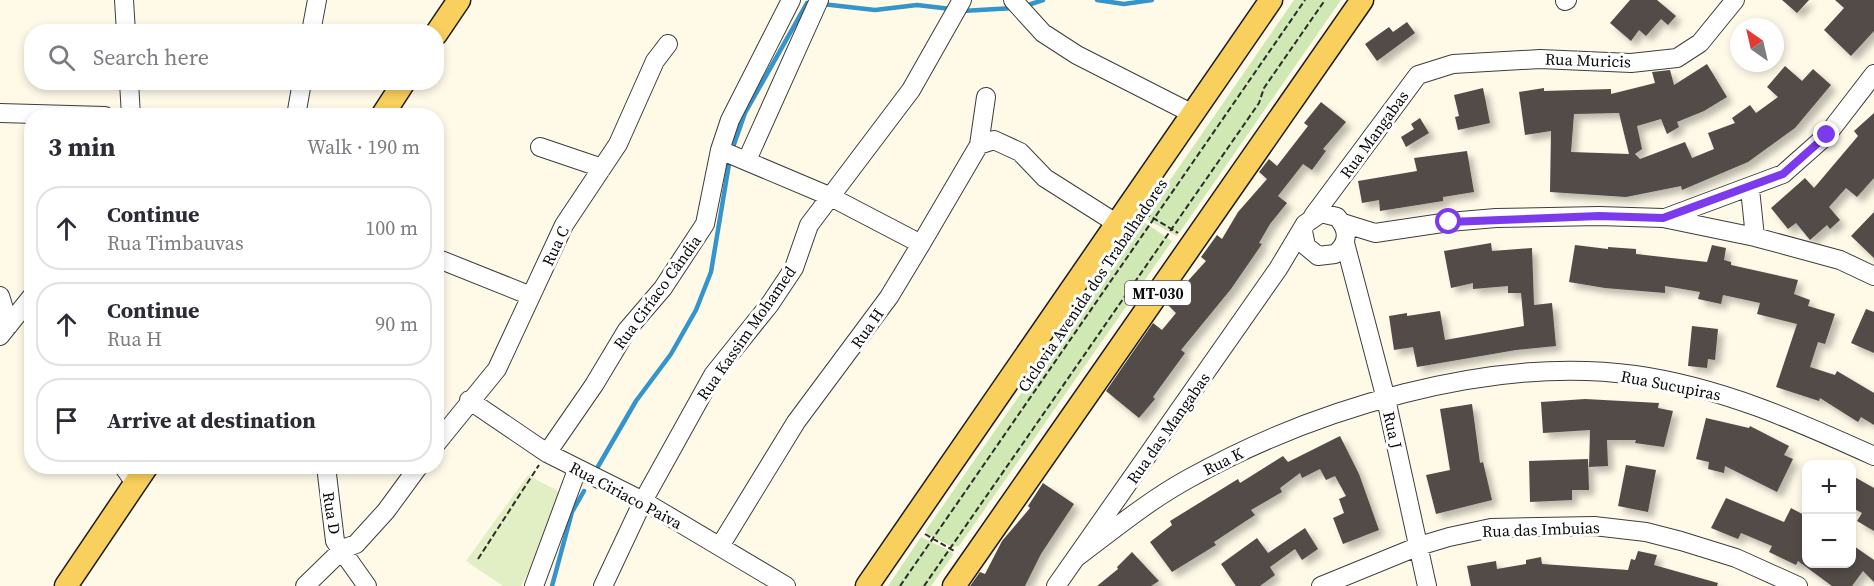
<!DOCTYPE html>
<meta charset="utf-8">
<style>
body{margin:0;font-family:"Source Serif 4",serif;background:#f7f7f7;color:#2b2b33}
.controls{position:absolute;right:18px;bottom:18px;display:grid;overflow:hidden;border-radius:12px;box-shadow:0 3px 9px #0003}
.controls button{width:54px;height:54px;display:grid;place-items:center;padding:0;border:0;border-bottom:2px solid #e1e1e2;background:#fff;color:#2b2b33;font:30px sans-serif}
.compass{position:absolute;left:1730px;top:18px;width:54px;height:54px;border-radius:50%;background:#fff;box-shadow:0 3px 9px #0003;rotate:326deg}
.stop{position:absolute;width:18px;height:18px;margin:-14px;border:4px solid #7c3aed;border-radius:50%;background:#fff}
.stop.end{background:#7c3aed;border-color:#fff;box-shadow:0 2px 6px #0008}
.list{margin:0;padding:0;list-style:none}
h2{display:flex;justify-content:space-between;align-items:center;height:78px;margin:0;padding:0 24px;font-size:26px}
h2 small{font-size:20px;font-weight:400;color:#7c7c81}
.list li{display:grid;grid-template-columns:39px 1fr auto;gap:18px;align-items:center;box-sizing:border-box;height:84px;margin:0 12px 12px;padding:0 12px;border:2px solid #e1e1e2;border-radius:24px}
.list b{display:block;font-size:22px;white-space:nowrap}
.list p{margin:0;font-size:20px;white-space:nowrap;color:#7c7c81}
.list em{font-size:20px;font-style:normal;color:#7c7c81}
.icon{flex:none;width:33px;height:33px;fill:none;stroke:currentColor;stroke-width:2;stroke-linecap:round;stroke-linejoin:round}
.map{position:relative;flex:none;width:1874px;height:586px;overflow:hidden}
.search{position:absolute;background:#fff;box-shadow:0 3px 9px #0003;left:24px;top:24px;width:420px;height:66px;display:flex;align-items:center;gap:15px;box-sizing:border-box;padding:0 21px;border-radius:24px;color:#7c7c81;font-size:22px}
.panel{position:absolute;background:#fff;box-shadow:0 3px 9px #0003;left:24px;top:108px;width:420px;height:366px;border-radius:24px}
.map>svg:first-child{display:block}
</style>
<div class="map">
<svg width="1874" height="586" viewBox="0 0 1874 586">
<defs>
<filter id="shadow"><feDropShadow dx="5.5" dy="5.5" stdDeviation="3" flood-color="#0004"/></filter>
</defs>
<rect width="100%" height="100%" fill="#fffae8"/>
<path fill="#d0e8b3" d="M1294 0H1341L1177 236 1144 218Z
M1140 222H1144L1172 241 959 546 952 547 927 534 926 530Z
M921 537 952 552 953 555 931 586H888Z"/>
<path fill="#e2efc4" d="M528 475 567 496 521 586H503L466 561Z"/>
<g fill="none" stroke-linecap="round" stroke-linejoin="round">
<path stroke="#3494cc" stroke-width="4.5" d="M1097 0 1124 4 1152 0
M822 4 875 10 917 5 951 9
M1025 6 1043 0
M962 11 1014 8
M732 150 745 113 807 3 811 4
M596 470 636 401 671 354 696 310 711 272 730 158
M552 586 572 512 584 491"/>
</g>
<path fill="#534b47" fill-rule="evenodd" filter="url(#shadow)" d="M1630 0H1657L1676 16 1668 25 1661 19 1646 36 1639 30 1631 41 1610 23Z
M1782 0H1809L1797 13Z
M1835 0H1874V31L1851 56 1824 30 1844 8Z
M1407 22 1415 33 1377 61 1365 44 1389 27 1393 32Z
M1707 64 1727 97 1704 111 1677 122 1679 127 1667 134 1661 119 1637 126 1642 149 1635 154 1640 159 1685 142 1692 158 1714 149 1708 133 1735 123 1732 118 1750 105 1756 113 1778 97 1767 87 1785 66 1802 81 1813 69 1831 85 1795 128 1748 162 1682 190 1681 186 1626 197 1550 192 1551 131 1525 135 1519 92 1544 88V91L1611 89V94L1655 83 1652 72 1670 70 1674 85ZM1619 113 1629 154 1571 152 1574 114Z
M1483 88 1490 123 1458 130 1455 117 1459 116 1454 95Z
M1321 102 1346 122 1323 149 1326 151 1312 170 1303 164 1278 196 1287 203 1270 224 1259 243 1262 244 1231 289 1181 350 1185 353 1153 397 1155 399 1139 418 1106 391 1153 323 1162 330 1176 313 1167 304 1206 261 1201 257 1217 235 1222 239 1238 212 1267 179 1259 172 1269 159 1277 166 1308 126 1304 123Z
M1874 113V178L1857 197 1846 188 1829 207 1840 220 1830 229 1827 225 1810 240 1796 223 1788 229 1771 208 1805 178 1814 188 1858 136 1854 131Z
M1420 118 1429 133 1406 147 1401 137 1414 129 1411 124Z
M1467 151 1474 192 1443 197V201L1380 211 1379 200 1362 203 1358 181 1417 171 1414 158Z
M1874 212V258L1851 236Z
M1491 243 1492 251 1532 248 1534 305 1552 303 1556 346 1516 350 1417 367 1413 347 1394 350 1389 316 1407 313V316L1440 311 1445 340 1524 326 1521 293H1508V286L1473 289V283L1451 288 1444 251Z
M1575 245 1608 249V247L1636 249V254L1707 262 1712 245 1726 248 1724 260 1731 262V265L1798 280 1794 294 1810 300 1808 306 1835 314 1825 344 1818 342 1810 367 1835 375 1837 371 1874 393V425L1861 417 1858 422 1820 398 1819 401 1776 387 1797 324 1757 314 1760 303 1723 295 1721 304 1698 299 1700 292 1665 286V293L1605 288 1569 282Z
M1866 309 1874 312V353L1851 343Z
M1692 326 1718 329 1715 360 1708 359 1707 368 1688 366Z
M1585 399 1659 403 1658 408 1673 411 1664 447 1635 443 1636 440H1607L1608 466 1589 467 1590 430 1543 433 1541 402Z
M1472 404 1480 463 1483 462 1492 500 1436 514 1426 475 1450 470 1440 409Z
M1706 418 1749 428 1750 426 1789 446 1784 455 1793 459 1777 492 1725 466 1724 473 1708 469 1709 462 1696 459Z
M1340 436 1359 474 1379 530 1343 544 1333 518 1344 513 1339 499 1346 496 1335 476 1326 480 1320 469 1302 478 1300 473 1280 488 1282 492 1251 510 1255 515 1214 542 1216 545 1172 572 1150 542 1172 525 1170 521 1238 479 1240 483 1283 456 1288 462Z
M1588 459 1589 490H1572V500L1530 502 1529 461Z
M1626 465 1656 470 1648 512 1618 506Z
M1851 475 1874 488V531L1857 521 1862 513 1851 507Z
M1043 483 1074 504 1041 554 1025 586H970L980 572 985 574 1002 541 1030 508 1028 506Z
M1726 498 1784 522 1791 508 1806 516V564H1851V544L1874 560V582L1863 571 1852 586H1832L1798 561 1796 565 1769 552 1772 546 1741 533 1738 539 1711 528Z
M1305 528 1318 549 1302 560 1295 549 1270 567 1275 575 1260 586H1236L1221 564 1257 538 1268 553Z
M1638 551 1657 555 1654 565 1718 583 1717 586H1471L1467 566 1496 561 1497 569 1526 564V560L1541 557 1542 564 1628 570 1631 559 1635 560Z
M1132 552 1159 581 1151 586H1097L1118 569 1117 567Z"/>
<g fill="none" stroke-linecap="round" stroke-linejoin="round">
<g stroke="#3d3d3d" stroke-width="20">
<path id="minor" d="M124 0 126 32
M1013 0 1043 33 1077 55 1191 113
M1565 1 1567 0
M311 32 317 0
M129 82 131 116
M0 113 105 116
M296 116 302 82
M979 145 994 140 1020 152 1045 178 1116 223
M540 147 602 168
M720 150 829 196 921 244
M747 160 819 0
M1750 189 1755 237
M1313 216 1418 75 1453 64 1540 59 1631 63 1677 58 1700 43 1735 0
M1665 218 1783 174 1827 135 1874 74
M1343 223 1375 233 1449 222 1496 218 1599 216 1663 218 1755 237 1840 260 1874 276
M1345 243 1386 399 1427 586
M436 258 531 296
M0 296 9 325
M0 336 32 296
M469 400 547 453 643 501 786 586
M436 444 497 369 564 225 618 144 655 61 668 44
M547 453 594 385 627 330 663 288 705 224 720 150 730 120 791 0
M123 466 135 483
M326 466 335 541 367 586
M720 546 796 422 889 297 921 244 979 145 986 97
M1077 557C1113 530 1148 501 1188 479 1313 409 1491 355 1635 375 1720 387 1797 421 1874 456
M305 586 343 549 356 544 386 511 419 466
M534 586 577 470
M603 586 643 501 713 375 770 304 794 268 809 225 911 90 962 0
M1056 586 1278 269 1305 224 1321 213 1337 217C1349 230 1349 243 1335 254L1318 256 1306 246 1303 231 1305 224
M1321 586 1419 546 1449 537 1491 528 1594 526 1646 532 1681 541 1736 558 1798 586"/>
</g>
<g stroke="#1b1b1b" stroke-width="25">
<path id="major" d="M436 34 459 0
M382 116 404 82
M66 586 147 466
M867 586 1271 0
M954 586 1362 0"/>
</g>
<path stroke="#2c2c2c" stroke-width="2" stroke-dasharray="6 3" stroke-linecap="butt" d="M1145 213 1178 233
M925 534 956 552
M478 559 539 465
M900 586 1305 0
M924 586 1259 103 1264 88 1325 0"/>
<use href="#minor" stroke="#fff" stroke-width="18"/>
<use href="#major" stroke="#f9cf5e" stroke-width="22"/>
</g>
<g fill="none" stroke-linecap="round" stroke-linejoin="round">
<path stroke="#7c3aed" stroke-width="8" d="M1449 222 1599 216 1663 218 1783 174 1827 135"/>
</g>
<g text-anchor="middle" dominant-baseline="central" stroke-width="6" stroke-linejoin="round" paint-order="stroke">
<rect fill="#fff" stroke="#545454" stroke-width="1.5" x="1125" y="281" width="66" height="24" rx="4.5"/>
<g font-size="15" font-weight="bold" fill="#0a0a0a">
<text x="1158" y="293">MT-030</text>
</g>
<g font-size="16" fill="#0a0a0a" stroke="#fff">
<text transform="translate(1588 60) rotate(2)">Rua Muricis</text>
<text transform="translate(1374 134) rotate(-54)">Rua Mangabas</text>
<text transform="translate(555 246) rotate(-65)">Rua C</text>
<text transform="translate(1092 285) rotate(-56)">Ciclovia Avenida dos Trabalhadores</text>
<text transform="translate(657 292) rotate(-54)">Rua Ciríaco Cândia</text>
<text transform="translate(867 328) rotate(-55)">Rua H</text>
<text transform="translate(746 333) rotate(-55)">Rua Kassim Mohamed</text>
<text transform="translate(1671 385) rotate(11)">Rua Sucupiras</text>
<text transform="translate(1168 428) rotate(-55)">Rua das Mangabas</text>
<text transform="translate(1393 430) rotate(77)">Rua J</text>
<text transform="translate(1223 461) rotate(-26)">Rua K</text>
<text transform="translate(626 495) rotate(28)">Rua Ciriaco Paiva</text>
<text transform="translate(332 513) rotate(81)">Rua D</text>
<text transform="translate(1541 529) rotate(-2)">Rua das Imbuias</text>
</g>
</g>
</svg>
<div class="controls">
<button>+</button>
<button>−</button>
</div>
<svg class="compass" viewBox="-18 -18 36 36"><path d="M0-13l5 13h-10z" fill="#e53935"/><path d="M0 13l5-13h-10z" fill="#7c7c81"/></svg>
<div class="stop" style="left:1449px;top:222px"></div>
<div class="stop end" style="left:1827px;top:135px"></div>
<div class="search"><svg class="icon" aria-label="search" viewBox="0 0 24 24"><circle cx="10" cy="10" r="6"/><path d="M15 15l6 6"/></svg>Search here</div>
<section class="panel">
<h2>3 min<small>Walk · 190 m</small></h2>
<ul class="list">
<li><svg class="icon" aria-label="ahead" viewBox="0 0 24 24"><path d="M12 20V5M6 11l6-6 6 6"/></svg><div><b>Continue</b><p>Rua Timbauvas</p></div><em>100 m</em></li>
<li><svg class="icon" aria-label="ahead" viewBox="0 0 24 24"><path d="M12 20V5M6 11l6-6 6 6"/></svg><div><b>Continue</b><p>Rua H</p></div><em>90 m</em></li>
<li><svg class="icon" aria-label="arrive" viewBox="0 0 24 24"><path d="M6 21V4h12l-3 4 3 4H6"/></svg><div><b>Arrive at destination</b></div></li>
</ul>
</section>
</div>
